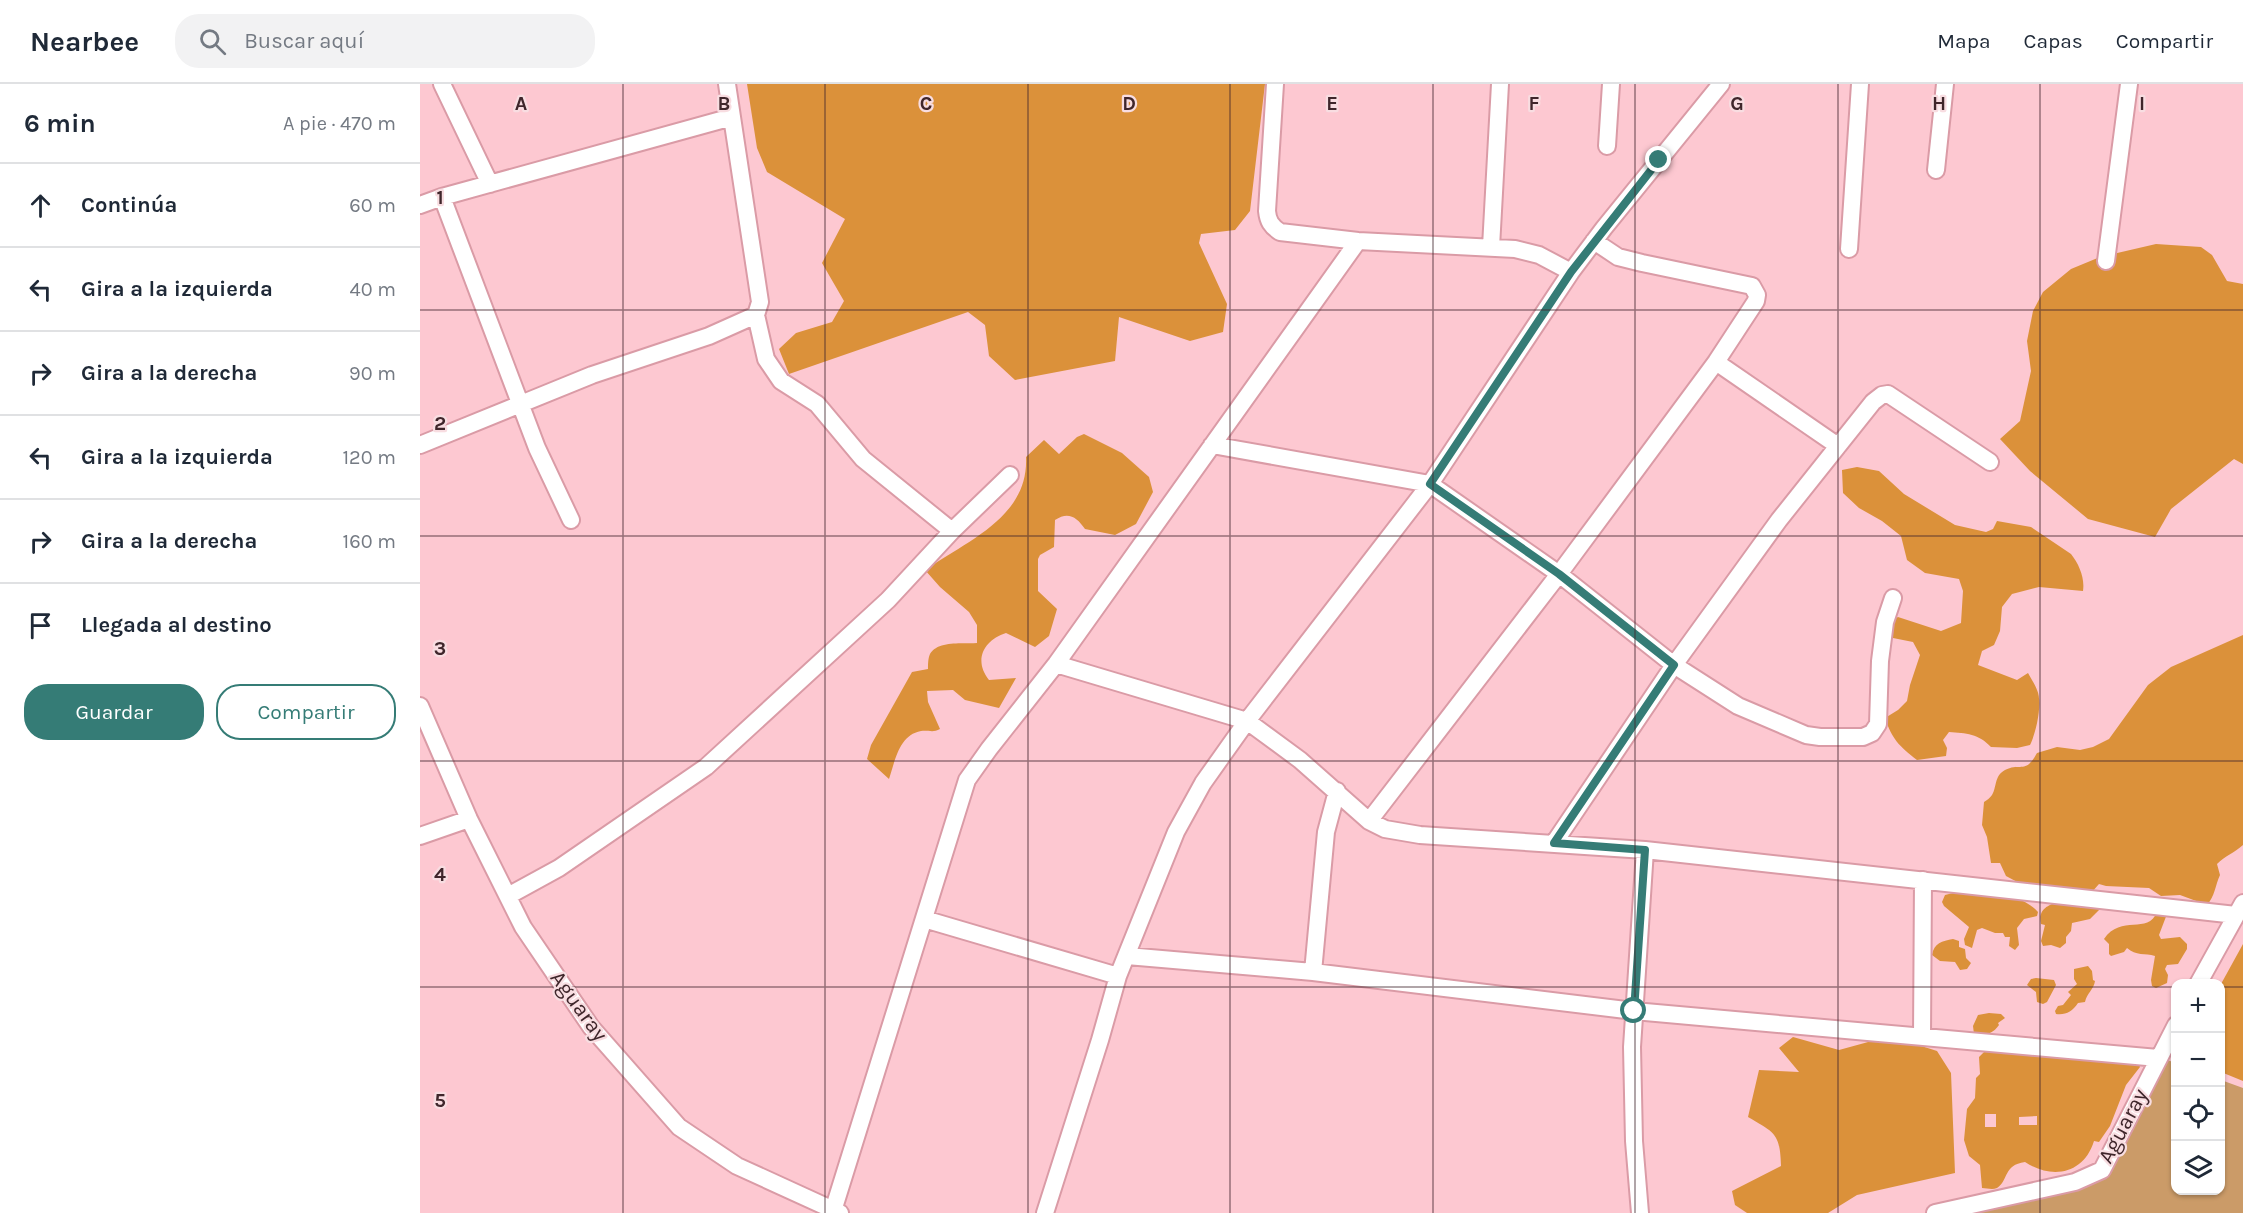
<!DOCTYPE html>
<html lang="es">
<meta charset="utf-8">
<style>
body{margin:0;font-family:Karla,sans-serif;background:#f2f2f3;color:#1f2937}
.controls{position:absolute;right:18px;bottom:18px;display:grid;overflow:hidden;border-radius:12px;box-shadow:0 2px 4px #0004}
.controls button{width:54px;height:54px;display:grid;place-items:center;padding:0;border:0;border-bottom:2px solid #e0e1e3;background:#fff;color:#1f2937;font:30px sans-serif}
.stop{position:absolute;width:18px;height:18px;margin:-14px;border:4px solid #357c76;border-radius:50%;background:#fff}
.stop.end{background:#357c76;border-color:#fff;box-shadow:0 2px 6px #0008}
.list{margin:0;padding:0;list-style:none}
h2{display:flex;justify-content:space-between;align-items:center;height:78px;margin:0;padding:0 24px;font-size:26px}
h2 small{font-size:20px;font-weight:400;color:#747a83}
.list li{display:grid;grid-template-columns:39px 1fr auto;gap:18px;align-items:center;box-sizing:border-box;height:84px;padding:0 24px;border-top:2px solid #e0e1e3}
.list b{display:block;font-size:22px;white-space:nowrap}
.list em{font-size:20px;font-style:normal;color:#747a83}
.actions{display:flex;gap:12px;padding:18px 24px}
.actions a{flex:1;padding:14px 0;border:2px solid #357c76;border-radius:24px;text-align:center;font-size:21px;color:#357c76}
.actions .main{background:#357c76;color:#fff}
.icon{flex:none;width:33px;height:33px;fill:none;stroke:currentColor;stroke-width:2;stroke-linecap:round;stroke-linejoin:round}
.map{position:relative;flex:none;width:1823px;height:1129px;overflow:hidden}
header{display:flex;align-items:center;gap:36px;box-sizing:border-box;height:84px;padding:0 30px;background:#fff;border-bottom:2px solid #e0e1e3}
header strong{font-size:28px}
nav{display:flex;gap:33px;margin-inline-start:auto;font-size:21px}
.search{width:420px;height:54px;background:#f2f2f3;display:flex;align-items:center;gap:15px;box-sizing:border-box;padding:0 21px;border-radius:24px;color:#747a83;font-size:22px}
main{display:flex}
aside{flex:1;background:#fff}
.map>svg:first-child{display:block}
</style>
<header>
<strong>Nearbee</strong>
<div class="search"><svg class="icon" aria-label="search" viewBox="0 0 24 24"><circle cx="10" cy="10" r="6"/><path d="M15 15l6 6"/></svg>Buscar aquí</div>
<nav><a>Mapa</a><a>Capas</a><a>Compartir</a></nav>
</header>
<main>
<aside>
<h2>6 min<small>A pie · 470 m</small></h2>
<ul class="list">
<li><svg class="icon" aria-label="ahead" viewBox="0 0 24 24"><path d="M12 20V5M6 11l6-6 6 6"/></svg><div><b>Continúa</b></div><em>60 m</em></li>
<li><svg class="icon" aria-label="left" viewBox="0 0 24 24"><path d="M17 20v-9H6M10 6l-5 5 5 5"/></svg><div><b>Gira a la izquierda</b></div><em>40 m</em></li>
<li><svg class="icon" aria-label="right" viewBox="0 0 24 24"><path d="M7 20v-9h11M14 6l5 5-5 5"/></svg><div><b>Gira a la derecha</b></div><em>90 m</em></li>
<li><svg class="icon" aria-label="left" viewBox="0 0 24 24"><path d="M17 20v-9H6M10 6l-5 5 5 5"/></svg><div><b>Gira a la izquierda</b></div><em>120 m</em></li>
<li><svg class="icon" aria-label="right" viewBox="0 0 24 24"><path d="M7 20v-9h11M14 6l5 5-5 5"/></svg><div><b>Gira a la derecha</b></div><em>160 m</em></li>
<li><svg class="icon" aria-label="arrive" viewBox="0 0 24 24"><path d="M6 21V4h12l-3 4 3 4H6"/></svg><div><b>Llegada al destino</b></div></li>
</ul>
<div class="actions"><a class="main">Guardar</a><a>Compartir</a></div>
</aside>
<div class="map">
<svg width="1823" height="1129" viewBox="0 0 1823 1129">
<rect width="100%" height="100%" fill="#fdc8d1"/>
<path fill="#cb9b68" d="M1743 974 1755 979 1756 1106H1800L1801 996 1823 1004V1129H1554L1659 1101 1687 1086Z"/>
<path fill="#db913a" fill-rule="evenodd" d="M327 0H845L830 127 815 146 781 150 779 159 807 220 803 248 770 257 699 233 695 277 595 296 569 272 565 241 548 228 369 290 359 265 376 249 412 238 424 217 402 179 425 135 347 88 337 64Z
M1736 160 1781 163 1792 171 1807 197 1823 200V380L1814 375 1751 425 1735 453 1668 435 1610 387 1580 355 1600 337 1611 287 1607 257 1613 227 1623 208 1651 185 1680 173Z
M664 350 702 369 729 393 733 408 716 440 695 451 665 445C657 433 648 427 635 436L634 463 620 471 618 475V507L637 525 629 552 615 563 586 549C564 556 553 576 569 596L596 594 579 624 545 616 533 606 507 607 508 618 520 645C513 649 509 646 501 647 479 651 475 677 469 695L447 675 451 661 492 588 508 585C508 581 508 574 510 570 518 556 543 560 557 559V541L549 528 520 503 505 486C547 457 609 433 606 373L624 356 639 370 657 353Z
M1437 383 1459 387 1484 410 1535 441 1566 448 1573 445 1577 437 1611 443 1651 470C1659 480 1665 494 1663 507L1619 503 1592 510 1582 523 1580 547 1574 561 1562 567 1558 581 1597 596 1608 589C1611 595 1615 600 1617 606 1623 619 1616 649 1610 661L1597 664 1571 663C1559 650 1546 649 1529 648L1523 656 1527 664 1526 672 1497 676C1479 662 1472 655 1465 634L1478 626 1487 617 1490 601 1500 571 1493 558 1468 553 1469 538 1478 533 1521 547 1541 539 1543 507 1539 495 1505 489 1487 476 1481 452 1462 437 1439 424 1423 409 1422 386Z
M1823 551V761C1814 769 1805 772 1797 780L1800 791C1795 802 1795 812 1787 821L1760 811 1741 812 1729 804 1686 802 1679 800 1671 809 1601 800 1586 792 1580 779H1571L1567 753 1562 741 1564 718C1567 716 1570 714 1572 711 1577 703 1574 692 1585 686 1601 678 1605 691 1617 669L1637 663 1660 666 1673 663 1689 655 1728 601 1751 583Z
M1541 807C1567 810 1599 807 1618 828L1617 832 1604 835 1597 844 1599 861 1595 866 1589 862 1590 853H1585L1583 849H1575L1562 844 1557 846 1552 864 1545 861 1544 855 1549 843 1524 822 1522 818 1525 811Z
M1641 816 1662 824 1680 822V825L1670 835 1652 839 1651 847 1646 853V859L1640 864 1631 861 1623 862 1621 857 1625 841 1621 840C1618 824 1628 822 1641 816Z
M1737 828 1747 830 1739 851 1741 855 1760 853 1767 860V865L1758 880 1747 881 1745 885 1748 891 1747 899 1736 904 1732 902 1731 896 1735 872C1725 869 1716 872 1707 864L1704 868 1691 872 1689 870V860L1684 855C1701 830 1728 851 1737 828Z
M1533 855 1539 857V863L1545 865 1546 874 1551 879 1547 885 1540 886 1535 878 1520 877 1512 871C1514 859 1522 857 1533 855Z
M1823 860V997L1801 988V900Z
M1668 882 1672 887 1673 896 1675 897C1674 905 1667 909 1665 918L1658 919C1652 928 1646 931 1636 930L1635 927 1638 922 1643 921 1651 911 1648 908 1657 900 1654 895V885Z
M1616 894 1634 896 1636 901 1627 918 1623 920 1617 918 1616 908 1607 901 1611 895Z
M1569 929 1581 930 1585 934 1578 939 1579 941C1572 951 1565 951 1554 950L1553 942 1558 931Z
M1470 952 1517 967 1531 989 1535 1089 1437 1111 1408 1129H1327L1315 1121 1312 1107 1361 1082C1360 1049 1355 1049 1328 1033L1339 986 1379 988 1359 964 1373 953 1419 966Z
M1571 961 1717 976 1720 983 1706 1001 1690 1042 1679 1058 1674 1057C1664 1090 1632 1096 1605 1078 1583 1081 1589 1096 1577 1104 1572 1106 1567 1104 1562 1104L1560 1081 1549 1072 1544 1056 1547 1025 1555 1014 1556 994 1560 990 1559 973ZM1565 1030H1576V1043H1565ZM1617 1032V1041H1599V1033Z"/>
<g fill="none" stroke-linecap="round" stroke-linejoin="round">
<g stroke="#da9ba6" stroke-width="20">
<path id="minor" d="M22 0 70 100
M307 0 340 218 336 231 346 275 361 297 397 320 443 375 532 447
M855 0 847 127C848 137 851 142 860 148L938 157 1095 165 1119 171 1151 188
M1187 62 1191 0
M1516 86 1525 0
M22 113 117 364 151 436
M0 121 22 113 312 33
M1071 163 1080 0
M1429 165 1440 0
M1686 177 1709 0
M1296 278 1418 362
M0 361 172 291 289 252 336 231
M792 361 1010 400 1139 490 1254 581 1318 622 1386 651 1400 653H1443L1452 649 1458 640 1460 577 1465 538 1473 514
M636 580 827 637 880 676 949 737 965 745 1000 751 1225 766 1816 831
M0 622 49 735 103 843 171 943 259 1043 317 1082 420 1129
M949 737 1139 490 1296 278 1336 217 1337 211 1332 202 1222 179 1198 173 1174 157
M0 752 49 735
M1134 759 1254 581 1359 436 1453 318 1462 311 1468 310 1570 378
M88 812 139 784 286 683 468 516 532 447 590 391
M504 835 698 892
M707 872 893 888 1214 927 1738 974
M893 888 906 748 917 707
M1778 900 1823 819
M1502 952 1503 796
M413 1127 547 696 569 665 636 580 938 157
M625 1129 680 956 698 892 756 748 783 699 827 637 1010 400 1151 188 1184 144 1301 0
M1220 1129 1214 1057 1212 963 1225 766
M1515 1129 1655 1098 1682 1086 1756 941"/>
</g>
<use href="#minor" stroke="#fff" stroke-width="16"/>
</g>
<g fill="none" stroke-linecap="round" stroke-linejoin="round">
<path stroke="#357c76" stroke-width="8" d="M1214 927 1225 766 1134 759 1254 581 1139 490 1010 400 1151 188 1239 76"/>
</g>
<path fill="none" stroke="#3f262b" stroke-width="1.5" stroke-opacity="0.55" d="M203 0V1129M405 0V1129M608 0V1129M810 0V1129M1013 0V1129M1215 0V1129M1418 0V1129M1620 0V1129M0 226H1823M0 452H1823M0 677H1823M0 903H1756M1800 903H1823"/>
<g text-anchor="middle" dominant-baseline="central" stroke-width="4.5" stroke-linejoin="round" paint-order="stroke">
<g font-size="22" fill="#3f262b" stroke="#f8dde1">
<text transform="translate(159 922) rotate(54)">Aguaray</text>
<text transform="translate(1703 1042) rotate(-62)">Aguaray</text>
</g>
</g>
<g font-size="20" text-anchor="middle" font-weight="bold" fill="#3f262b" stroke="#f8dde1" stroke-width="4.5" stroke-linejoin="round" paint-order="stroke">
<text x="101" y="26">A</text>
<text x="304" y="26">B</text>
<text x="506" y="26">C</text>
<text x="709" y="26">D</text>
<text x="912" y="26">E</text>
<text x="1114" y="26">F</text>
<text x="1317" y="26">G</text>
<text x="1519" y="26">H</text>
<text x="1722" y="26">I</text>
<text x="20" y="120">1</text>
<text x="20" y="346">2</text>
<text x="20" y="571">3</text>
<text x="20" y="797">4</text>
<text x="20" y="1023">5</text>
</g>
</svg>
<div class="controls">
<button>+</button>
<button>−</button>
<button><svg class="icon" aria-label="locate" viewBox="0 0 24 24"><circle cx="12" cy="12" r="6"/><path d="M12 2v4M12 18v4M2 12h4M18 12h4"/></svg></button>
<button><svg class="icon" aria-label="layers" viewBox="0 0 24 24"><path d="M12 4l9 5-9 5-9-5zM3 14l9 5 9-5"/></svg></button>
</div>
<div class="stop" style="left:1214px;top:927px"></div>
<div class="stop end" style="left:1239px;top:76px"></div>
</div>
</main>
